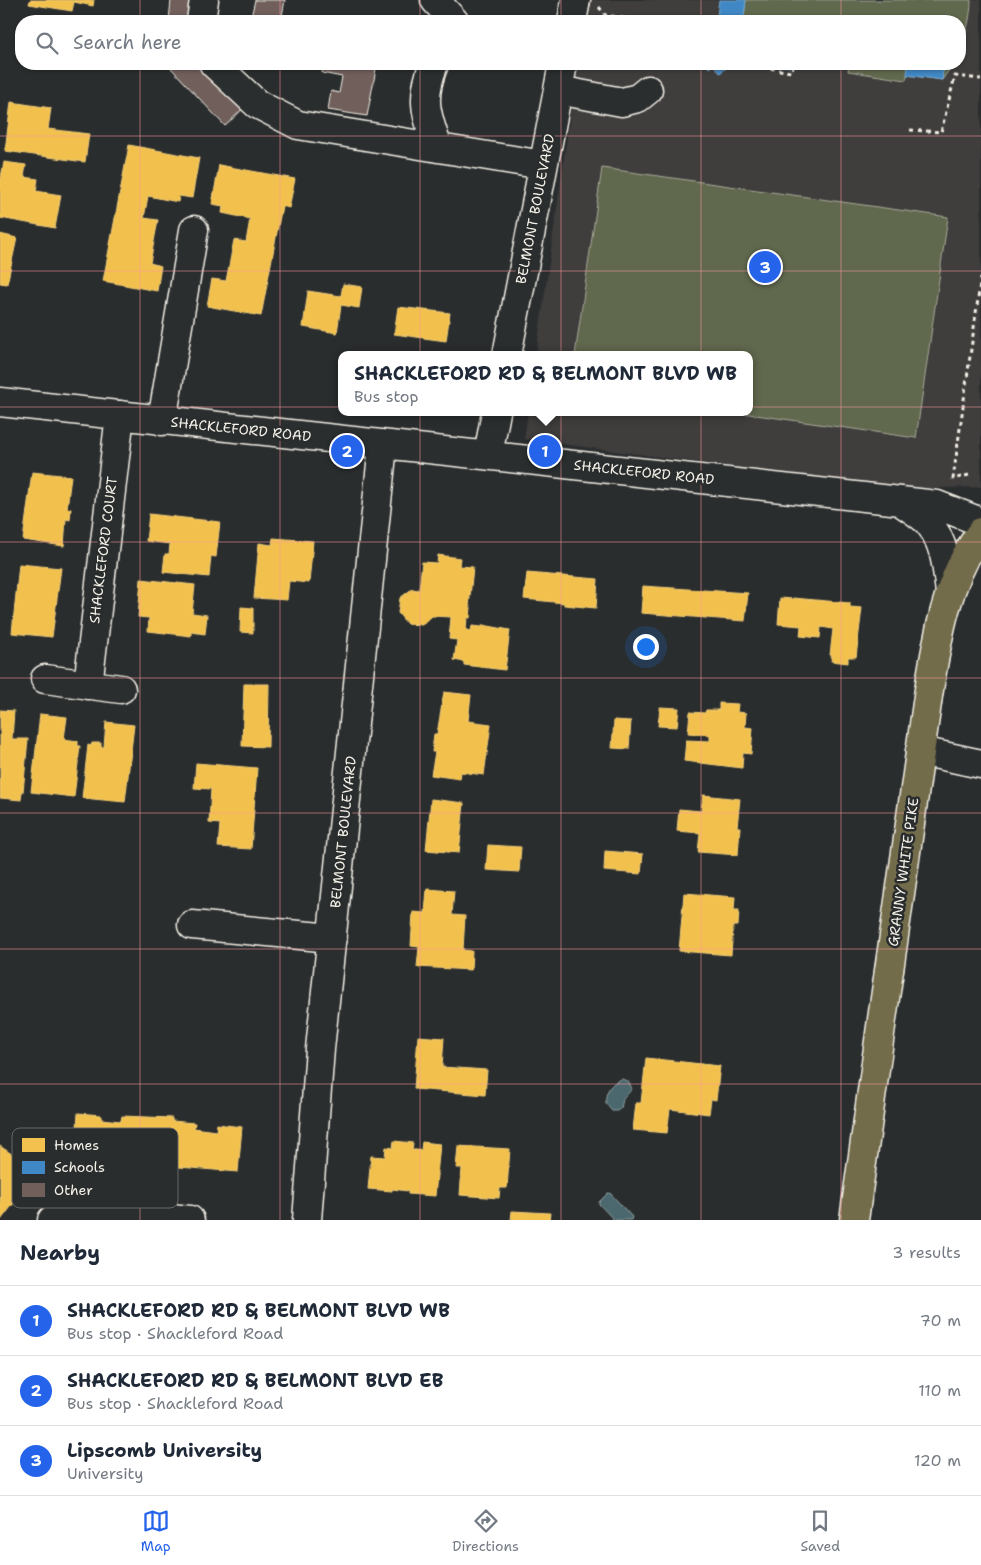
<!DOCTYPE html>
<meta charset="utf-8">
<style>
body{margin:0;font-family:"Shantell Sans",sans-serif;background:#f6f6f7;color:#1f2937}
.you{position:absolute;left:645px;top:646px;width:18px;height:18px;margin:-12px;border:4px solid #fff;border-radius:50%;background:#1a73e8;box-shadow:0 0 0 8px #1a73e833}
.badge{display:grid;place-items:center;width:32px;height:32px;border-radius:50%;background:#2563eb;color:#fff;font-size:16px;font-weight:700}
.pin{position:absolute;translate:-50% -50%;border:2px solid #fff;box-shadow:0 1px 5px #0006}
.popup{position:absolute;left:338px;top:351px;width:415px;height:65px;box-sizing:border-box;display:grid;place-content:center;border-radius:10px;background:#fff;filter:drop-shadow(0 1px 4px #0005);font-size:16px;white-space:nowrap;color:#747a83}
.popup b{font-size:19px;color:#1f2937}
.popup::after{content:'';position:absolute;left:50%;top:100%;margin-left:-10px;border:10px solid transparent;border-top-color:#fff}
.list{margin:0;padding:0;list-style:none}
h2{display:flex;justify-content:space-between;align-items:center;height:65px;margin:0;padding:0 20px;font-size:21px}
h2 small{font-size:16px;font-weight:400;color:#747a83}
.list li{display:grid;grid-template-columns:32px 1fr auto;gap:15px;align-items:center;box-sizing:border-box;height:70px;padding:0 20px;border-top:1px solid #e0e1e3}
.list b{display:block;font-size:19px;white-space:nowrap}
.list p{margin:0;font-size:16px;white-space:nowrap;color:#747a83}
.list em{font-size:16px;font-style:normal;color:#747a83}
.icon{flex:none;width:28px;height:28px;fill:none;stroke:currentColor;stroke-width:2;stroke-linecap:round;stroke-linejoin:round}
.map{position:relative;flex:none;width:981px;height:1220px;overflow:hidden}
.search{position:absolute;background:#fff;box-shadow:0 1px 4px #0004;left:15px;right:15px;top:15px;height:55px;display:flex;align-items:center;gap:12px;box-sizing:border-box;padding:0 18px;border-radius:20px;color:#747a83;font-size:19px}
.sheet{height:275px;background:#fff}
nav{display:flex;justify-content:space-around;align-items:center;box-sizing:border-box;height:70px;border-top:1px solid #e0e1e3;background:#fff;font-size:14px;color:#747a83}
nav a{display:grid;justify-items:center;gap:2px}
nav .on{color:#2563eb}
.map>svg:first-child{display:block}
</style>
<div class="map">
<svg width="981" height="1220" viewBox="0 0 981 1220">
<rect width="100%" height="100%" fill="#2a2d2e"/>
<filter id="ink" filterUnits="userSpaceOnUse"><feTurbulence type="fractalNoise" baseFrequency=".02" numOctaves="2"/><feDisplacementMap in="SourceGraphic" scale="10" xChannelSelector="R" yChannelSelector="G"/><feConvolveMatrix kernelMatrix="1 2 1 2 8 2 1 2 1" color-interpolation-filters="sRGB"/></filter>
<g filter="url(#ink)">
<path fill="#3f3c3c" d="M591 0H981V487L900 489 524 439 528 412H749V355H536L573 95 579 64H960V21H587Z"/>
<path fill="#60684e" stroke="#aaac9b" d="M746 0H971C971 17 966 34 960 50V21H747L744 17Z
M849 64H953L942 80 907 75 906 80 848 71Z
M602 168 948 217 916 438 735 412H749V355H575Z"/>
<path fill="#4b686e" stroke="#8f9f9f" d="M622 1079 629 1082 632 1089 623 1099 621 1108 617 1111H612L606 1104C604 1093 611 1082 622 1079Z
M608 1193H610L632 1217 631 1220H614L599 1204V1202Z"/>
<path fill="#f2c14e" stroke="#f3cf7c" d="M30 0H94L93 6 74 2 72 11 29 4Z
M11 102 51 108 48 129 89 134 85 162 5 151Z
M129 145 199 158 192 198 179 196 178 202 148 196 144 218 158 220 150 263 161 266 157 291 103 281Z
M4 162 26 165 24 177 38 179 36 191 61 195 55 228 0 218V182Z
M219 165 295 179 289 208 282 206 261 316 207 306 212 279 226 281 234 240 246 242 250 219 222 213 223 206 212 204Z
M0 234 17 238 7 284 0 283Z
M343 284 362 287 359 308 341 305 337 333 303 327 308 291 341 296Z
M398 307 450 313 446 341 394 334Z
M32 472 71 476 67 508 71 509 70 520 66 519 64 546 23 540Z
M149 514 220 522 216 557 211 556 209 577 163 572 165 554H169L170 544 146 541Z
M273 538 313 541 309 583 289 581 287 600 254 598 259 543 272 545Z
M438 555 460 558 459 566 473 567 469 607H471L470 618H467L466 630 471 631 472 626 482 627 483 625 510 630 505 670 464 665V662L454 660 457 640 449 639 451 617 432 616 422 625 407 624 398 613 400 598 412 589 419 590 422 562 437 563Z
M19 564 61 568 52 637 12 633Z
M527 573 598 579 596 608 564 605V603L524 599Z
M141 579 195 585 192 613 207 615 205 634 191 632V636L148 631 149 618 138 617Z
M643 586 748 593 745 621 641 613Z
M780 598 793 599V598L850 603V607L862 608 856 657H848V663L831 661 832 655H830L833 629 821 627 820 638 800 636 801 626 778 624Z
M241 607 253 608V633L240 632Z
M244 684H269L268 747 242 746Z
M444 692 471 695 468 721 491 724 484 775 461 772 460 779 431 775 435 752H432L434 734H437Z
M719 703 738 704 737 712 746 713 745 727 753 728 751 754 743 753 742 768 684 761 686 740 710 741V735L688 733 690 712 705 713 706 710H719Z
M660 707 679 708 677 727 658 726Z
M0 710 14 711 12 739H28L23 792H22L21 800 0 798Z
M40 714 67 717 64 739 78 741V746H80L74 797 31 792Z
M614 720 631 721 629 749 612 748Z
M106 722 134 725 125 802 82 798 88 745 91 746 92 743H101V747H104Z
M196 763 257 768 251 849 218 847 220 824 209 823 211 789 194 788Z
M703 795 740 799 737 827H740L738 855 698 852 700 833 677 831 679 809 701 811Z
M431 799 464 803 459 853 426 850Z
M488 845 521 847 519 872 486 870Z
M605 851 643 854 641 874 604 871Z
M427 889 454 891 452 915 465 916 463 950 472 951 471 970 417 967 419 947 411 946 413 912 425 913Z
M684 893 735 897 734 910H739L738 926H733L731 955 679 951Z
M418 1036 444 1038 442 1067 487 1070 485 1095 414 1089Z
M646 1058 720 1066 716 1100 711 1099 709 1114 670 1109 667 1133 633 1130 636 1103H641Z
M78 1113 101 1115V1119L121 1121 122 1116 172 1118V1121L195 1123 194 1128 216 1131 217 1124 242 1127 238 1172 167 1166V1164L119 1159V1162L96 1160V1157L74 1155V1153L57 1151 60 1126 77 1128Z
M394 1141 413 1143 412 1150H421L422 1142 440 1144 435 1196 408 1194V1191L392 1189V1191L368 1189 371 1156 385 1157 386 1147 393 1148Z
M0 1146 32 1168 22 1181 24 1183 11 1201 14 1203 1 1220H0Z
M458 1146 510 1149 507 1188H500L499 1198 460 1195 462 1168H456Z
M512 1211 550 1213 549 1220H511Z"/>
<path fill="#3f88c5" stroke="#75a8d0" d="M719 0H746L744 17 747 21H736L739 19 717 16Z
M706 64H729L730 65 720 73 714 65 709 68Z
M762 64H791L790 67Z
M908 64H944L942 80 907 75Z"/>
<path fill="#715f5b" stroke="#f4f1e8" d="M171 0H192L190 21 169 20Z
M255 0H285L281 21H233L234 15 251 17Z
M175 64H195L218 87 225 80 248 104 225 126 171 68Z
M324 64H377L367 116 328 110 331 91 339 93 342 77 322 73Z"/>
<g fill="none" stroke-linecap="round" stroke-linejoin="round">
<g stroke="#f4f1e8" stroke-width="31">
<path id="minor" d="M435 0 454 21
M201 21 204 0
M572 21 576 0
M214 64 257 104 298 125 543 165
M434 64C420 98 426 114 438 148
M558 90 622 102 638 98 648 90
M507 355 563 64
M0 402 937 505 981 522
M162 421 194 230
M488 455 496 412
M900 501C909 508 920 514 928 522 945 542 947 568 950 593
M45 679 121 689
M88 685 120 415
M920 751 981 764
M192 925 332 938
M52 1220C62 1210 78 1210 91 1210L190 1220
M307 1220 320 1049 383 445"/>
</g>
<g stroke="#f4f1e8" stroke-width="31">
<path id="major" d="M854 1220C871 1093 890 965 908 838 915 791 921 743 928 696 937 639 946 580 981 532"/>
</g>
<path stroke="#f4f1e8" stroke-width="3" stroke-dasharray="4 4" stroke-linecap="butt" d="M599 7 605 15 644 21
M747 64 791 72 794 64
M829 64 845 66
M910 130 941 132 955 76 981 79
M969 475 953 479 981 277"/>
<use href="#minor" stroke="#2a2d2e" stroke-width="28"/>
<use href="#major" stroke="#736c4b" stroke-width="28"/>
</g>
</g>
<path fill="none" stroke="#ff9aa2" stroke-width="1" stroke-opacity="0.55" d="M140 0V21M280 0V21M420 0V21M561 0V21M701 0V21M841 0V21M140 64V1220M280 64V1220M420 64V1220M561 64V1220M701 64V1220M841 64V1220M0 136H981M0 271H981M0 407H981M0 542H981M0 678H981M0 813H981M0 949H981M0 1084H981"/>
<g text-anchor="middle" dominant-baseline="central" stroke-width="5" stroke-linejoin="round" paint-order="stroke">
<g font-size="14" fill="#f4f1e8" stroke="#2a2d2e">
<text transform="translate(535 209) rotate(-79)">BELMONT BOULEVARD</text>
<text transform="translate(241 429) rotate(6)">SHACKLEFORD ROAD</text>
<text transform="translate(644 472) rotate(6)">SHACKLEFORD ROAD</text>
<text transform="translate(103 550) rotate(-83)">SHACKLEFORD COURT</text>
<text transform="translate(343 832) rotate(-84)">BELMONT BOULEVARD</text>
<text transform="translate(903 872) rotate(-82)">GRANNY WHITE PIKE</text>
</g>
</g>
<rect x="12" y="1128" width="166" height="80" rx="8" fill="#2a2d2e" stroke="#676866" stroke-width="1"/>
<rect x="22" y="1138" width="23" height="14" fill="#f2c14e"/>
<rect x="22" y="1161" width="23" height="13" fill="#3f88c5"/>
<rect x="22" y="1183" width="23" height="14" fill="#715f5b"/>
<g font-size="14" fill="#f4f1e8">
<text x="54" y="1150">Homes</text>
<text x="54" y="1172">Schools</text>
<text x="54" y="1195">Other</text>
</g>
</svg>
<div class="you"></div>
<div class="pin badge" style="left:545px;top:451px">1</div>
<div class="popup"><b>SHACKLEFORD RD &amp; BELMONT BLVD WB</b>Bus stop</div>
<div class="pin badge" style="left:347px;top:451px">2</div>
<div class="pin badge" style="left:765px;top:267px">3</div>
<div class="search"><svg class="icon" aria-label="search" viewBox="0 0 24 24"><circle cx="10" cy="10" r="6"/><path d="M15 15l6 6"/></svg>Search here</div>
</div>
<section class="sheet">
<h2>Nearby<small>3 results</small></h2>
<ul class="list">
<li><span class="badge">1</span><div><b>SHACKLEFORD RD &amp; BELMONT BLVD WB</b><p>Bus stop · Shackleford Road</p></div><em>70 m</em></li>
<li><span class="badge">2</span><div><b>SHACKLEFORD RD &amp; BELMONT BLVD EB</b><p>Bus stop · Shackleford Road</p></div><em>110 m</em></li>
<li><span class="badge">3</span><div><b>Lipscomb University</b><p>University</p></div><em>120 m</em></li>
</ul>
</section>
<nav>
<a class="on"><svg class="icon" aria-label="map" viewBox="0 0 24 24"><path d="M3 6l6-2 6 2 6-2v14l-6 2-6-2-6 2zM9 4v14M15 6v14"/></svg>Map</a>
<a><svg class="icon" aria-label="directions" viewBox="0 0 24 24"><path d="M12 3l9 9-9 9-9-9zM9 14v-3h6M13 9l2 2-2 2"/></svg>Directions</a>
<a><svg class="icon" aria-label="saved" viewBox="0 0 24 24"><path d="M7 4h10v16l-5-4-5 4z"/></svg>Saved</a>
</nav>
